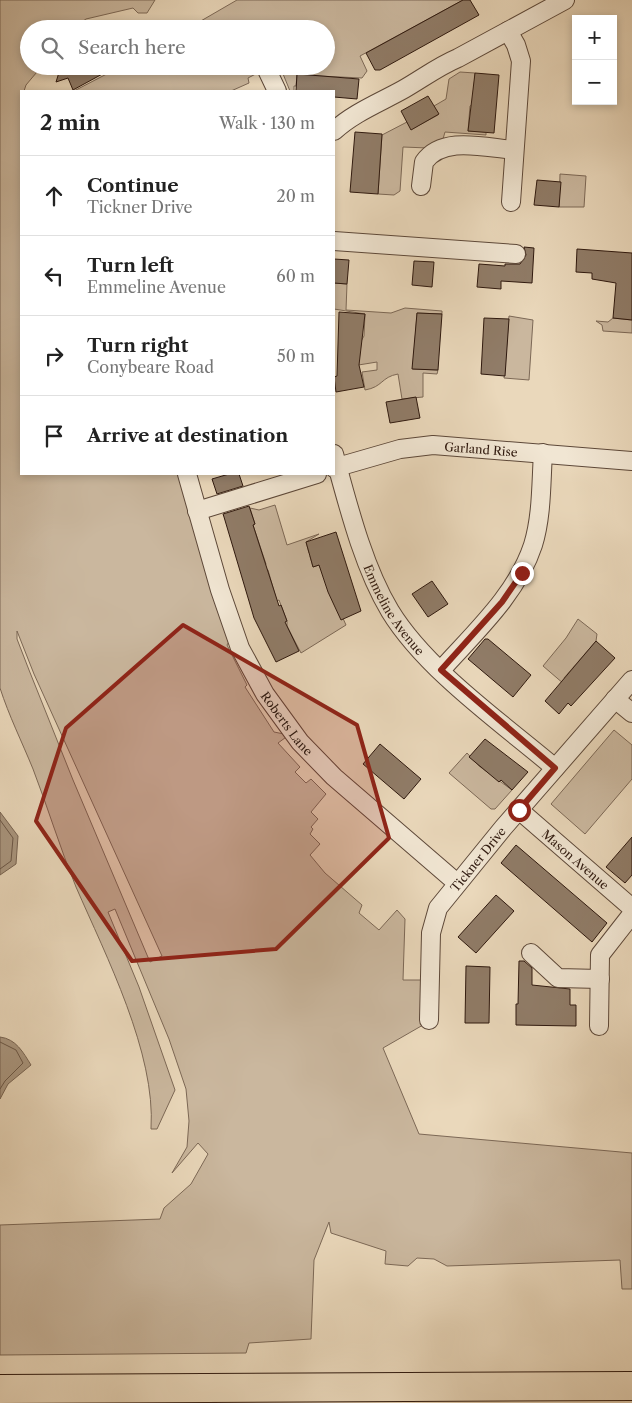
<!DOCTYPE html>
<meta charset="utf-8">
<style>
body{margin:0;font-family:"Libre Caslon Text",serif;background:#f6f6f6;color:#222}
.controls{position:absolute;right:15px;top:15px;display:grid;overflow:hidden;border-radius:0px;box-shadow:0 2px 8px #0003}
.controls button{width:45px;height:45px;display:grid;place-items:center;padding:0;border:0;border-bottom:1px solid #e0e0e0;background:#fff;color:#222;font:25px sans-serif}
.stop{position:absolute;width:15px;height:15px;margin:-11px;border:4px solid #8f2418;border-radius:50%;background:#fff}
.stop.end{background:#8f2418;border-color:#fff;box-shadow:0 1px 5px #0008}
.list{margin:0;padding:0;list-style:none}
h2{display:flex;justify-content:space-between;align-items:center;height:65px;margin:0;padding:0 20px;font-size:21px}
h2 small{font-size:16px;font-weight:400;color:#767676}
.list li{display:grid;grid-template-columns:32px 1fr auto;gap:15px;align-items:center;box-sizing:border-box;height:80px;padding:0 20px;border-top:1px solid #e0e0e0}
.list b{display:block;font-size:19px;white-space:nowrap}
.list p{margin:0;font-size:16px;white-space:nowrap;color:#767676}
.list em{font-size:16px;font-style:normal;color:#767676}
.icon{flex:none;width:28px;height:28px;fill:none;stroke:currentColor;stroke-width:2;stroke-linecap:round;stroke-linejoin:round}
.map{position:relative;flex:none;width:632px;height:1403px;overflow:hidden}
.search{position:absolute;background:#fff;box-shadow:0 2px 8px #0003;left:20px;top:20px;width:315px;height:55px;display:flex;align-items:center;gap:12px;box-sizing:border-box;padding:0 18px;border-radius:28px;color:#767676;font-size:19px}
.panel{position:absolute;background:#fff;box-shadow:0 2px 8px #0003;left:20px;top:90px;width:315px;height:385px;border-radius:0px}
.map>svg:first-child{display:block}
</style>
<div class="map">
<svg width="632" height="1403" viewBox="0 0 632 1403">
<rect width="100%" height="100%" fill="#ead8bb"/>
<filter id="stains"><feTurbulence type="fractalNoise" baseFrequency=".004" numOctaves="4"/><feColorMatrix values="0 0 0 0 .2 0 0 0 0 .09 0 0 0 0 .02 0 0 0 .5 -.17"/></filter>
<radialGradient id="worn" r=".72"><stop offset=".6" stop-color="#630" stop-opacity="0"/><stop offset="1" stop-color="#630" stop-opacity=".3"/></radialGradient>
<path fill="#cab79e" stroke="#7c6856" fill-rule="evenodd" d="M0 0H155L147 13H138L133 8 86 19 72 29H29V66H42L26 85 24 91H21V474H179L231 638 227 645 247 685 245 687 274 732 289 735 278 743 300 767 295 772 306 783 311 779 326 794 311 812 318 819 311 827 313 829 310 834 320 844 310 855 325 873 362 905 359 913 379 930 397 910 405 919 403 980H424L423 1025 383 1048 419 1134 632 1153V1289H622L620 1260 447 1266 434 1259 417 1258 408 1266 385 1264 386 1251 331 1233 329 1222 314 1260 311 1339 249 1343 246 1353 0 1355V1225L160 1219 164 1208 191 1184 208 1154 198 1143 172 1173 187 1147 189 1121 186 1089 169 1039 115 909 108 912 139 987 175 1090 157 1129H151C156 1053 106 956 76 887 60 848 48 808 33 769 22 742 9 716 0 688ZM17 631 34 674 162 956 150 962 73 780 29 670 17 639Z
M237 0H463L360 56 367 71 362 78 297 75 296 86H294V91H290L281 69 273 66H326V29H187Z
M122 66H271L248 78 249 83 231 91H74Z
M460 72 475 73 473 104 470 106 468 131 486 132V135L445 132 443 139 428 148 403 147 400 191 394 195 378 194 382 135 407 122 412 129 438 115 434 106 446 99 449 79Z
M560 174 586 176 584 207H559Z
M334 283 347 284 346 310 391 313 405 308 442 311V314L417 313 413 369 438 370 437 374 423 373V397L402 399 398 374C381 377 383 387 365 390L362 372 377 370V362L346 367 364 336 365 314 334 309Z
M509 316 533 320 529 380 504 378Z
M613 318 632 320V333L603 331 602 325 596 321 608 322Z
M275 505 287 545 319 534 306 542 309 553 315 554 310 556 313 567 319 565 346 625 301 653 287 626V621L279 600 263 606 276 598 268 570 264 568 266 564 253 525 255 524 250 508 259 510Z
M578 619 597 634 596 641 564 678 567 682 564 684 543 666 566 638Z
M614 730 632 745V779L585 834 551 804Z
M467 753 479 766 512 790 495 809H491L449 773Z"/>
<path fill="#aa9780" stroke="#786452" d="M0 812 18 836 16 864 0 875Z
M0 1037C16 1039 23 1052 31 1065L8 1084 0 1099Z"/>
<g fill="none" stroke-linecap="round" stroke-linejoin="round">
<path stroke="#6c5847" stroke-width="1" d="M0 820 13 838 11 861 0 869
M0 1042 16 1050 23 1063 5 1081 0 1089"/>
</g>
<path fill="#907c68" stroke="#2e180e" d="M463 0H470L479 15 380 70H375L366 53Z
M61 66H117L73 90 68 78 56 82Z
M475 73 499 75 494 133 468 131Z
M297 74 359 79 357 99 334 97V91H296Z
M428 96 439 114 411 130 401 111Z
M355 132 382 134 378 194 350 192Z
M537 180 561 182 559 207 534 205Z
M524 247 534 248 532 283 501 281V289L477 287 479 264 505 266V264H520L526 255Z
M577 249 632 253V320L613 318 616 283 592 279V273L576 272Z
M334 259 349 260 347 284 334 283Z
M414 261 434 262 432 287 412 285Z
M339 312 365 314 359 365 364 387 336 392 334 377 337 376Z
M417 313 442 314 438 370 412 369Z
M484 318 509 319 505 376 481 374Z
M416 397 420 418 390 423 386 402Z
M229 474H239L243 486 217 494 212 479Z
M249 506 255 524 253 525 279 606 281 605 287 621 285 622 299 651 276 662 254 618 224 517 223 514Z
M336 532 361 611 341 620 328 592 319 565 313 567 306 542Z
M432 581 448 604 428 617 412 594Z
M485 639H488L531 675 513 697 468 659Z
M596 641 615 658 571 706 568 703 559 714 545 701Z
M485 739 528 772 512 790 501 780 499 782 469 757Z
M380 744 421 779 404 799 363 764Z
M632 837V875L625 883 606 867Z
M516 845 607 923 592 942 501 863Z
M496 895 514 911 476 953 458 937Z
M519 961H524L532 968V985L570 989V1005H576V1026L516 1025V1004H518Z
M466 966 490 967 489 1023H465Z"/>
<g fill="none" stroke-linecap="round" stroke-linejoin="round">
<g stroke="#5d4839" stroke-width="20">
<g id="minor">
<path d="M508 31 516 45 521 61 511 202"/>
<path d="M267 70 277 91"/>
<path d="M334 131C353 113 381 102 404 89 423 78 439 66 458 58L565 0"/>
<path d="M421 186 424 162C443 135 486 148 514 150"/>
<path d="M334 241 516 254"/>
<path id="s1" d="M334 454C348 505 363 566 390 611 426 670 502 723 555 768"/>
<path id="s2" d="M334 468 400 449 433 445 632 461"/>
<path id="s3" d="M187 474 220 590 240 648 265 694 300 742 334 777 457 883"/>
<path d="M197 511 317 474"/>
<path d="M441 670C475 632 517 594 533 545 542 516 541 483 543 453"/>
<path d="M615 699 632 713"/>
<path id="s4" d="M519 810 632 908"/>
<path d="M531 953 558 978 600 979"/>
<path id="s5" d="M429 1020 431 933 438 908 503 828 632 680"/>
<path d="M599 1026 600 955 632 914"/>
</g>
</g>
<g stroke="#2e180e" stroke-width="30">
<path id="trunk" d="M0 1389 632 1386"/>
</g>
<use href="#minor" stroke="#f1e6d3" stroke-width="18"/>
<use href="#trunk" stroke="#ead8bb" stroke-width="28"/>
</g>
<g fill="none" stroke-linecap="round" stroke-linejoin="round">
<path stroke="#8f2418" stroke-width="6" d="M519 810 555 768 441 670 502 602 522 573"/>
</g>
<path fill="#8f2418" fill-opacity="0.2" stroke="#8f2418" stroke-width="4" stroke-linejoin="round" d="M183 625 357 725 389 838 276 949 132 961 36 821 66 728Z"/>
<g text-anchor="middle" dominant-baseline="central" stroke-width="4.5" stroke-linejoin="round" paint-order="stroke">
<g font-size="12" fill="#2e180e" stroke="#f1e6d3">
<text stroke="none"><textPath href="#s2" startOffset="150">Garland Rise</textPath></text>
<text stroke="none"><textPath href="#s1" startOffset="168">Emmeline Avenue</textPath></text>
<text stroke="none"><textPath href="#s3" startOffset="271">Roberts Lane</textPath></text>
<text stroke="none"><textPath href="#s5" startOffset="176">Tickner Drive</textPath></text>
<text stroke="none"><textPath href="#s4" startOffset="75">Mason Avenue</textPath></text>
</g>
</g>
<rect width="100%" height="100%" filter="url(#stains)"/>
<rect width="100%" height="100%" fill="url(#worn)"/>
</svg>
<div class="controls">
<button>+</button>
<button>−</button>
</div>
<div class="stop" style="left:519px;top:810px"></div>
<div class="stop end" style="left:522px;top:573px"></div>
<div class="search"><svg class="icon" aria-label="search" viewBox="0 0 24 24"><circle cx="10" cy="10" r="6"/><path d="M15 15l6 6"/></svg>Search here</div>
<section class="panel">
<h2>2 min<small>Walk · 130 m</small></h2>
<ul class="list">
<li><svg class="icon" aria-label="ahead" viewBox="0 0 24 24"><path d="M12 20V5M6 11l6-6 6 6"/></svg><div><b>Continue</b><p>Tickner Drive</p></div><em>20 m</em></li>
<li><svg class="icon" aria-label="left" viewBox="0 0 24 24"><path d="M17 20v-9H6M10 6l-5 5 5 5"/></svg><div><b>Turn left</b><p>Emmeline Avenue</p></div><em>60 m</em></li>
<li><svg class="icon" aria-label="right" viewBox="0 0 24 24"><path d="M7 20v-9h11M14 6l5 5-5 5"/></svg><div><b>Turn right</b><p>Conybeare Road</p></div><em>50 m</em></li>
<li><svg class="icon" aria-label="arrive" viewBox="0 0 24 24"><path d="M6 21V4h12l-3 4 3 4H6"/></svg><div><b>Arrive at destination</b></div></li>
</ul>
</section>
</div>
